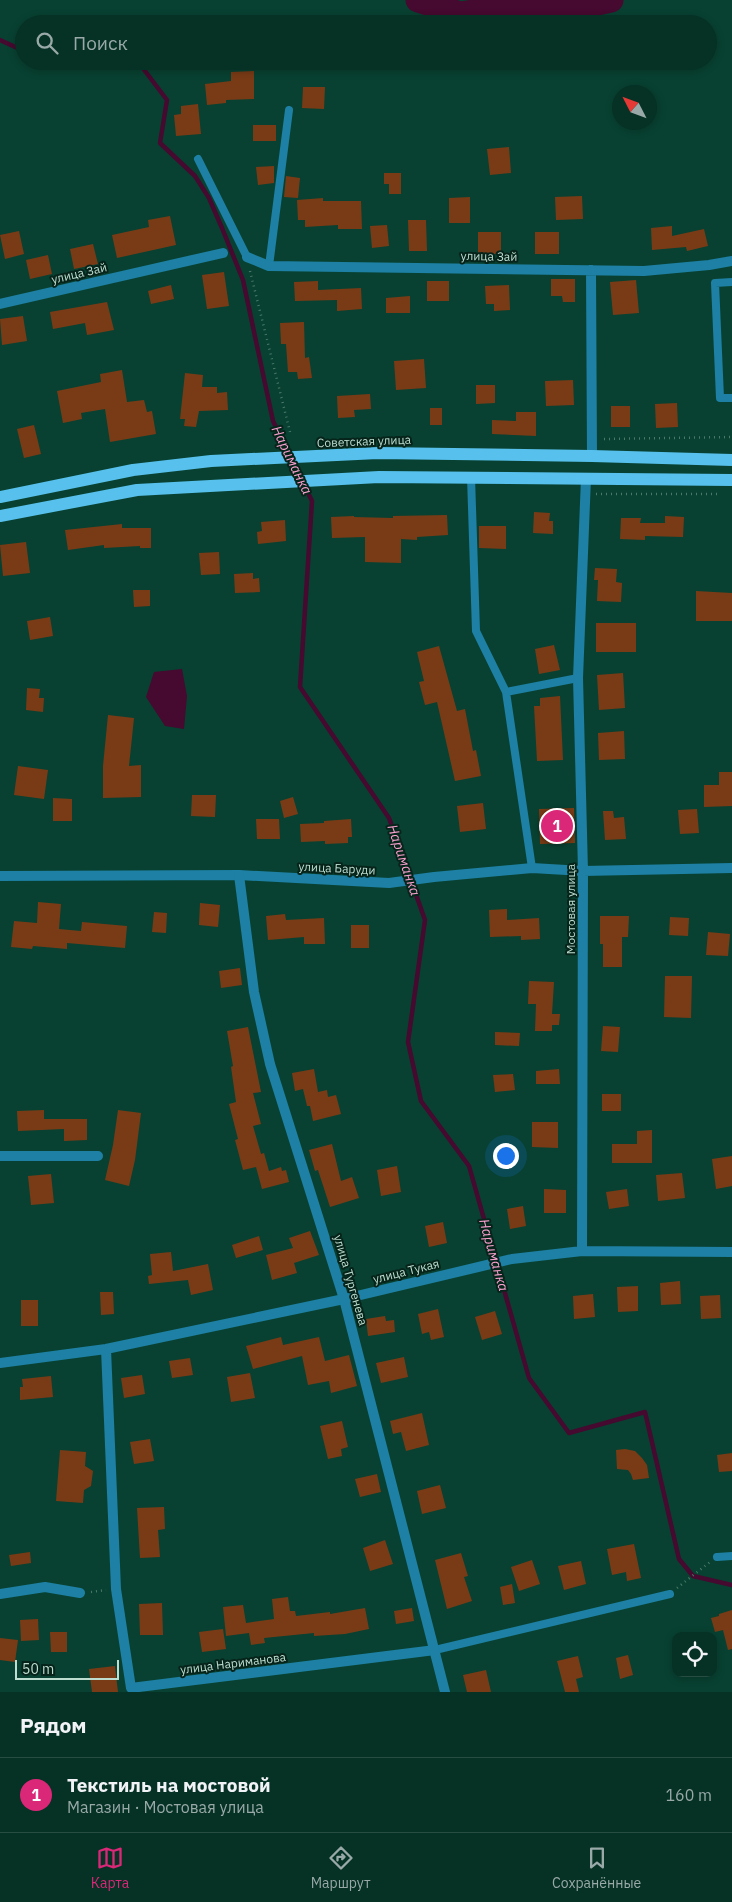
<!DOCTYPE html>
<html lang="ru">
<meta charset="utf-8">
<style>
body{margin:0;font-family:"IBM Plex Sans",sans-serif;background:#0f392d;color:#f1f3f6}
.controls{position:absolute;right:15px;bottom:15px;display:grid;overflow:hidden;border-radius:10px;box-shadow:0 2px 8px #0003}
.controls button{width:45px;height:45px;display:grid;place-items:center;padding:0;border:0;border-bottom:1px solid #274c42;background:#063125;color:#f1f3f6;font:25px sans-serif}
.compass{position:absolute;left:612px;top:85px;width:45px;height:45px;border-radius:50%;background:#063125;box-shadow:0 2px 8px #0003;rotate:312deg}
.scale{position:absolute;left:15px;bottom:12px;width:104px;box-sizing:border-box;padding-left:5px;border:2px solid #bdddd0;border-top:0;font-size:14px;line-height:18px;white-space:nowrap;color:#bdddd0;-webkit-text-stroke:4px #07241b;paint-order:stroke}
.you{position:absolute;left:505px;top:1155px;width:18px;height:18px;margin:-12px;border:4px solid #fff;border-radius:50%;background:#1a73e8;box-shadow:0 0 0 8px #1a73e833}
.badge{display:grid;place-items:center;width:32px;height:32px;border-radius:50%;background:#db2777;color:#fff;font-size:16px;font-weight:700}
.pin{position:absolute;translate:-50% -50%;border:2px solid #fff;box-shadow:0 1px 5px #0006}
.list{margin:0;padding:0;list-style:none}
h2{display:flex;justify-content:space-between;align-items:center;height:65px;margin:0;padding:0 20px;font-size:21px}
h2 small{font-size:16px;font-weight:400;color:#98a9a7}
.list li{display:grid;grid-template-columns:32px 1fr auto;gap:15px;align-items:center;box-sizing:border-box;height:75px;padding:0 20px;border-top:1px solid #274c42}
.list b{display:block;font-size:19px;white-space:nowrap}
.list p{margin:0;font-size:16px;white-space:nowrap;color:#98a9a7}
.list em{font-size:16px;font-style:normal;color:#98a9a7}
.icon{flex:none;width:28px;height:28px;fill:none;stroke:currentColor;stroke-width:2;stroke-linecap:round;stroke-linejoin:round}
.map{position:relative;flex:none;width:732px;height:1692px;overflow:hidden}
.search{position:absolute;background:#063125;box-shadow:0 2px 8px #0003;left:15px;right:15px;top:15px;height:55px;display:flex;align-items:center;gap:12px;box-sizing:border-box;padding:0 18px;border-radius:28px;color:#98a9a7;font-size:19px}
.sheet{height:140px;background:#063125}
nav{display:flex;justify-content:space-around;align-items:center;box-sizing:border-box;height:70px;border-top:1px solid #274c42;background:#063125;font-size:14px;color:#98a9a7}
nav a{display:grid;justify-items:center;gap:2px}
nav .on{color:#db2777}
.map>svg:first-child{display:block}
</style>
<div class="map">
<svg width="732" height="1692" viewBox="0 0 732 1692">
<rect width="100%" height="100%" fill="#084131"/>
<path fill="#46092f" d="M182 669 187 696 184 729 165 726 146 697 154 672Z"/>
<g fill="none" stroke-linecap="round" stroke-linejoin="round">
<path stroke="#46092f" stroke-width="4.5" d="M0 40 24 51
M47 61 58 66 142 67 167 100 160 143 195 176 209 198 222 228 243 280 273 421 312 501 300 687 389 818 425 920 408 1042 421 1101 469 1166 529 1378 569 1433 645 1412 679 1559 693 1576 732 1585"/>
<path stroke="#46092f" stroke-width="25" d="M418 0 460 14 508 7 593 4 611 0"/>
</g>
<path fill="#793b16" d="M254 71V99L226 100V103L207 105 205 84 231 81V72Z
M303 87H325L324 109 302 108Z
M198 104 201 134 176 136 174 115 181 114V106Z
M253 125H276V141H253Z
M509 147 511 173 490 175 487 149Z
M274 166V183L258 185 256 167Z
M384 173H401V194H389V184H384Z
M286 176 300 178 298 198 284 197Z
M582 196 583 219 556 220 555 197Z
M470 197V223H449V198Z
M323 198V201H361L362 229H338V225L305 227V220H298L297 200Z
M170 216 176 245 117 258 112 235 149 227 148 220Z
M408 220H426L427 251H409Z
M387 225 389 246 372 248 370 226Z
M672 226V236L704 229 708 246 687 251 686 247 652 250 651 228Z
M19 231 24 254 5 259 0 235Z
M478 232H501V254H478Z
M535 232H559V254H535Z
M93 244 98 264 74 269 70 249Z
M48 255 52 274 30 279 26 260Z
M224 272 229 306 207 309 202 275Z
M551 279H575V302H563L562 296H551Z
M636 280 639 313 613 315 610 282Z
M318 281V290L361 288 362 309 337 311V300L295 301 294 282Z
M427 281H449V301H427Z
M171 285 174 299 151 304 148 291Z
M509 285 510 310 494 311V304H486L485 286Z
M410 296V313H386V298Z
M107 302 114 330 87 335 85 323 53 329 50 312Z
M23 316 27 341 2 345 0 319Z
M304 322 305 358 309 357 312 378 298 379 297 372H288L286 344H281L280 323Z
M424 359 426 388 396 390 394 361Z
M122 370 127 402 144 400 147 412 152 411 156 434 110 442 105 409 81 413 82 419 63 423 57 391 101 382 100 374Z
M185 373 203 375 202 387H217V393L227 392 228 410 199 411 196 427 184 426 185 419H180Z
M573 380 574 405 546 406 545 381Z
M476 385H495V403L476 404Z
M370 394 371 409 354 410 355 417 338 418 337 396Z
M677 403 678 427 656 428 655 404Z
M611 406H630V427H611Z
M430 408H442V425H430Z
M516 412H536V436L492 434V420L516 421Z
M34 425 41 454 24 458 17 429Z
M534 512 550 513 549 521H553V534L533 533Z
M447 515 448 535 417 537V540L401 539V563L365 562V537L332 538 331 517 354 516V517L393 518V516Z
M665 516 684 517 683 537 645 536V540L620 539 621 518H641L640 523H665Z
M285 520 286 541 258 544 257 532 262 531 261 522Z
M122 524V528H151V548H140V546L104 548V545L68 550 65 530Z
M479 526H506V549L479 548Z
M26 542 30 573 3 576 0 545Z
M219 552 220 574 201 575 199 553Z
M595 568 617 569 616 582 622 583 621 602 597 601 598 580H594Z
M253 573V579L259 578 260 592 235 593 234 574Z
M133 590H150V606L134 607Z
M696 591 732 593V621H696Z
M50 617 53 636 30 640 27 621Z
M596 623H636V652H596Z
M554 645 560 670 539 674 535 649Z
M439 646 457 711 465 709 473 751 476 750 481 776 455 781 437 702 425 705 419 682 424 681 417 652Z
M623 673 625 708 599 710 597 675Z
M27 688 40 689 39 698H44L43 712 26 710Z
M560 696 563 760 537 761 534 706H540V698Z
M108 715 134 718 129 766 141 765V797L103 798V766Z
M624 731 625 759 599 760 598 733Z
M18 766 48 770 44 799 14 795Z
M719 772H732V806L704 807V785H719Z
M192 795H216L215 817 191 816Z
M293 797 298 814 284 818 280 801Z
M53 798 72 799V821H53Z
M483 803 486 829 460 832 457 806Z
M574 808 575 843 540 844 539 809Z
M697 809 699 833 680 834 678 810Z
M603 811H613L614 818 624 817 626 839 605 840Z
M256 819H279L280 839H257Z
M351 819 352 837H348V843L325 844V841L301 842 300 824 324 823V821Z
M38 902 61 904 59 929 81 931 82 922 127 926 125 948 67 943V949L33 946 32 949 11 947 14 921 37 923Z
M200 903 220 905 218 927 199 925Z
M507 909V920L539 918 540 939 521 940V936L490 937 489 910Z
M154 912 167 913 166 933 152 932Z
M285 914 286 920 324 918 325 944H304V937L268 940 266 916Z
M600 916H629L628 937H622V967H603V944H600Z
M670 917 689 918 688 936 669 935Z
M351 925H369V948H351Z
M708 932 730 934 728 956 706 955Z
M240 968 242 985 221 988 219 971Z
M665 976H692L691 1018 664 1017Z
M529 981 554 982 552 1014H560L559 1025H552V1031H535L536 1004H528Z
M603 1026 620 1027 618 1052 601 1051Z
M248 1027 261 1092 253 1093 261 1124 253 1126 261 1154 264 1153 269 1171 281 1167 282 1171 286 1170 289 1182 262 1189 256 1167 243 1170 235 1140 238 1139 229 1104 236 1102 231 1067 233 1066 227 1031Z
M495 1032 520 1033 519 1046 495 1045Z
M314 1069 318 1092 327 1090 328 1097 336 1095 341 1114 313 1121 310 1106H307L303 1089 295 1091 292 1073Z
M559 1069 560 1084H536V1071Z
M513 1074 515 1090 495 1092 493 1075Z
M602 1094H621V1111H602Z
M44 1110V1119H87V1140L64 1141V1129L18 1131 17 1111Z
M118 1110 141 1113 135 1160 129 1186 105 1180 113 1145Z
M532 1122H558V1148L532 1147Z
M652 1130V1163H612V1144H637V1131Z
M332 1144 341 1181 352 1177 359 1198 330 1207 318 1170 315 1171 309 1150Z
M732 1156V1186L716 1189 712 1159Z
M397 1166 401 1192 381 1196 377 1170Z
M682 1173 685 1198 658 1201 656 1175Z
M51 1174 54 1203 31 1205 28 1176Z
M544 1189 566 1190V1213H544Z
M627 1189 629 1206 609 1209 606 1192Z
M523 1206 526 1226 510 1229 507 1209Z
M443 1222 447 1243 429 1247 425 1226Z
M310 1231 319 1255 294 1263 297 1273 272 1280 266 1255 293 1248 289 1238Z
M259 1236 263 1250 236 1258 232 1245Z
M171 1252 173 1271 208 1264 213 1290 191 1295 188 1280 149 1284 148 1276 152 1275 150 1254Z
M680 1281 681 1304 661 1305 660 1283Z
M638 1286V1311L618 1312 617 1287Z
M100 1292H113L114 1314 101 1315Z
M593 1294 595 1317 574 1319 573 1296Z
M720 1295 721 1318 701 1319 700 1296Z
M21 1300H38V1326H21Z
M438 1309 444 1337 431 1340 429 1332 422 1334 418 1314Z
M495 1311 502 1334 482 1340 475 1317Z
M385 1316 386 1321 394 1320 395 1332 368 1336 366 1319Z
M281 1337 283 1345 319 1337 325 1361 349 1355 357 1386 331 1393 329 1381 308 1385 302 1356 253 1369 246 1346Z
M404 1357 408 1377 381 1383 376 1363Z
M190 1358 193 1375 172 1378 169 1361Z
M250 1373 255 1398 231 1402 227 1377Z
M142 1375 145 1394 124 1398 121 1378Z
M51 1376 53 1397 20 1400V1387H23L22 1379Z
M422 1413 429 1445 406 1451 401 1432 393 1434 390 1421Z
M342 1421 348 1447 341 1449 342 1456 328 1459 320 1426Z
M150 1439 154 1461 134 1464 130 1442Z
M625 1449 635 1451 642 1458 647 1465 649 1478 633 1480 631 1474 628 1470 617 1469 616 1450Z
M60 1450 86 1452 85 1466 93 1471 91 1486 84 1490 83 1503 56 1501Z
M732 1453V1471L719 1472 717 1455Z
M377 1474 381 1492 360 1497 355 1479Z
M440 1485 446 1508 422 1514 417 1491Z
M164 1507 165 1529 158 1530 160 1557 140 1558 137 1508Z
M385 1540 393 1564 370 1571 363 1548Z
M634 1544 641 1578 627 1581 626 1572 612 1575 607 1549Z
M30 1552 31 1563 11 1566 9 1555Z
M461 1553 468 1576 464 1577 472 1601 447 1609 435 1560Z
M532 1560 540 1584 519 1591 511 1567Z
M581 1561 586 1584 564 1590 558 1566Z
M512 1584 515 1603 503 1605 500 1587Z
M288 1597 290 1611H295L296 1616 330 1612V1614L365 1608 369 1629 345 1634 314 1636V1633L264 1638 265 1643 251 1645 249 1633 226 1636 223 1607 243 1605 246 1623 274 1619 272 1599Z
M162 1603 163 1635H140L139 1604Z
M412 1608 414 1621 396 1624 394 1611Z
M732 1610V1649L728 1650 723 1630 715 1632 711 1618 719 1616V1614Z
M38 1619 39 1640 21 1641 20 1620Z
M223 1629 226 1649 202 1652 199 1632Z
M50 1632H67V1652H51Z
M0 1638 18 1640 15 1662 0 1660Z
M628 1655 633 1675 620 1679 616 1658Z
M578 1656 583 1677 576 1679 579 1692H565L557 1661Z
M115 1666 118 1692H92L89 1669Z
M486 1670 491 1692H467L463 1675Z"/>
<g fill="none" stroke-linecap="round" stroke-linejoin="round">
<path stroke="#49796a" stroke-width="2.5" stroke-dasharray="1 4" stroke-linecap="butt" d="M250 271 290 432
M604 439 732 437
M596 494H718
M677 1588 710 1562
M91 1592 106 1590"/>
<path stroke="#1d80a4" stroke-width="8" d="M198 159 247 257
M269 266 289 110
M732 282 715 283 720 398H732
M471 477 476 631 506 692 532 868
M506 692 578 678
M717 1557 732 1556
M435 1650 670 1594"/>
<path stroke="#1d80a4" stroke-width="10" d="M247 257 269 266 644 271 709 265 732 261
M591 270 592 456
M0 304 223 253
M0 876 239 875 389 883 434 877 532 868 583 871 732 868
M0 1156H98
M582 1251 583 871 578 678 586 478
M106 1349 116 1589 131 1688 435 1650
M0 1363 106 1349 344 1299 512 1259 582 1251 732 1252
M0 1594 45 1587 80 1593"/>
<path stroke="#1d80a4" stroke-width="10" d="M239 875 254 992 270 1064 344 1299 445 1692"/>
<path stroke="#57c0ec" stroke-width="12" d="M0 497 133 470 211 461 378 453 592 456 732 460
M0 516 137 490 379 477 732 480"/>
</g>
<g text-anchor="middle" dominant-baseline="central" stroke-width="4" stroke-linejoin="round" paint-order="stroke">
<g font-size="12" fill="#bdddd0" stroke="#07241b">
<text transform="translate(489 256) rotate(1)">улица Зай</text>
<text transform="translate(79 273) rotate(-13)">улица Зай</text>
<text transform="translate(364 441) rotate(-2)">Советская улица</text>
<text transform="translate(337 868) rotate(3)">улица Баруди</text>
<text transform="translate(570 909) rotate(-90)">Мостовая улица</text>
<text transform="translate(406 1271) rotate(-14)">улица Тукая</text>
<text transform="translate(351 1280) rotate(74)">улица Тургенева</text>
<text transform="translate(233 1663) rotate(-7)">улица Нариманова</text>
</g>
<g font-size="14" font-style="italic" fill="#f9a1ce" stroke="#07241b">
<text transform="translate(292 460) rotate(64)">Нариманка</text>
<text transform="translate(404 860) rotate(71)">Нариманка</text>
<text transform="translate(494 1255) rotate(74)">Нариманка</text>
</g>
</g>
</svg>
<div class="controls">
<button><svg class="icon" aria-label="locate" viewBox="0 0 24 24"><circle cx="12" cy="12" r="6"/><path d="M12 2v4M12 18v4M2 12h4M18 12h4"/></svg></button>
</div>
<svg class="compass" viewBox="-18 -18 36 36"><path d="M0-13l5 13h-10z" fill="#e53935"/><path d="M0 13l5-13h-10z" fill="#98a9a7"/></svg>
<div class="scale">50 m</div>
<div class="you"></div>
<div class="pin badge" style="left:557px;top:826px">1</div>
<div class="search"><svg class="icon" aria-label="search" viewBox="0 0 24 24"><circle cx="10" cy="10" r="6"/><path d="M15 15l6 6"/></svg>Поиск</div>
</div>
<section class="sheet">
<h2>Рядом<small></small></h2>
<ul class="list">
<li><span class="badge">1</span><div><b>Текстиль на мостовой</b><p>Магазин · Мостовая улица</p></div><em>160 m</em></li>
</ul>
</section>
<nav>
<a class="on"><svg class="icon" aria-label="map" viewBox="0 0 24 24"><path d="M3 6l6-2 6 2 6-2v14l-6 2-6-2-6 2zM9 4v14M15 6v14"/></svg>Карта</a>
<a><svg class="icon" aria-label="directions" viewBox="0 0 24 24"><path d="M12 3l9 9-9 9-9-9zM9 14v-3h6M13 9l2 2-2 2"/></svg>Маршрут</a>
<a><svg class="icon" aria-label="saved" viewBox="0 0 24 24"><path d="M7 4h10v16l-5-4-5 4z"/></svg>Сохранённые</a>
</nav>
